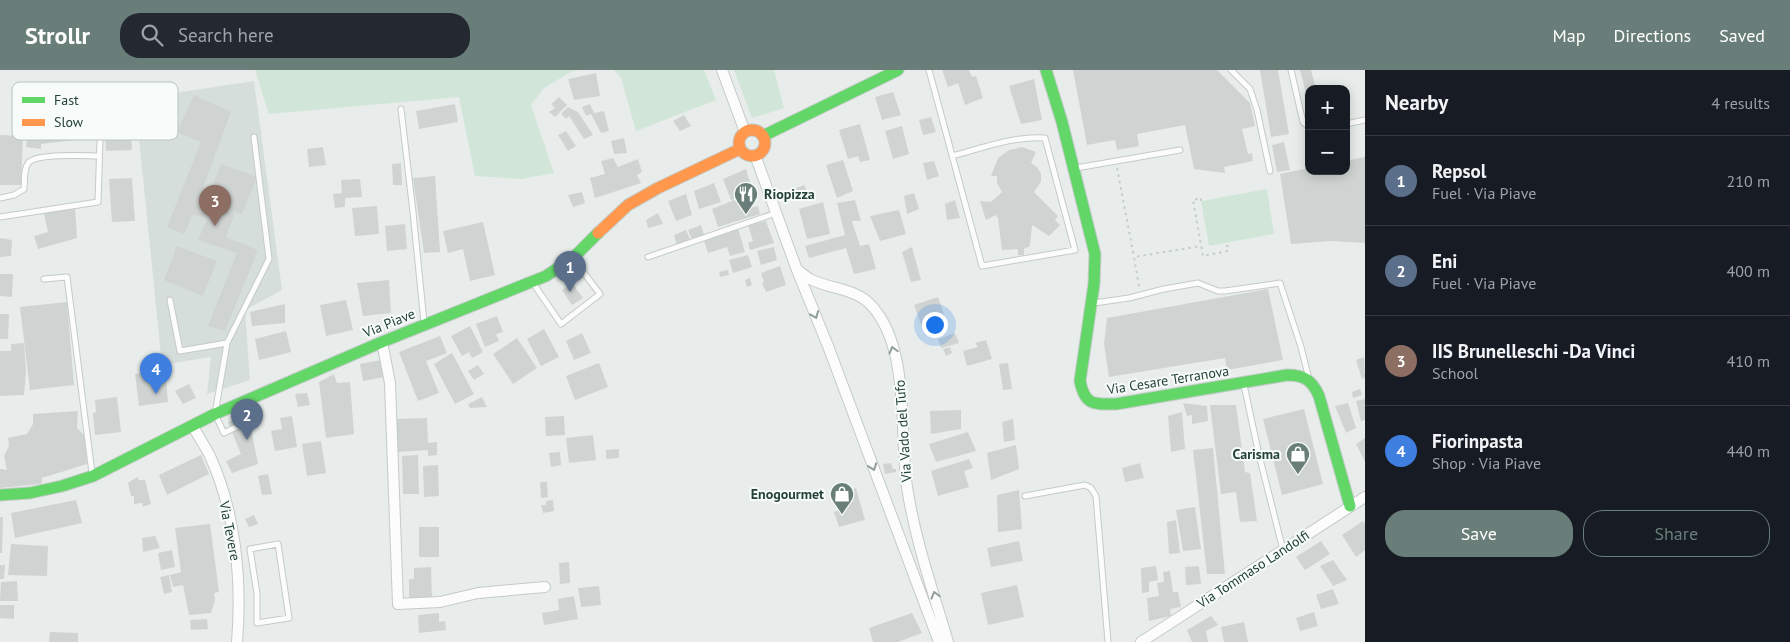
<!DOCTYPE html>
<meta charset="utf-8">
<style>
body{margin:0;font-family:"PT Sans",sans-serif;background:#242831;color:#f1f3f6}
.controls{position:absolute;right:15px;top:15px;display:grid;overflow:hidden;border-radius:10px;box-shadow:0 2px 12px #0003}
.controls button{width:45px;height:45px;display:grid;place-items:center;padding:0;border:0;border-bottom:1px solid #363941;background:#171b24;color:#f1f3f6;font:25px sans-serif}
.you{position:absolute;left:934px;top:254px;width:18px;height:18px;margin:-12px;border:4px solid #fff;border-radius:50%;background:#1a73e8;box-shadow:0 0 0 8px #1a73e833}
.badge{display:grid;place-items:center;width:32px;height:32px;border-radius:50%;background:#697e78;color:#fff;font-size:16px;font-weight:700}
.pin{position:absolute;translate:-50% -41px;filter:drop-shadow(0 1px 2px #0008)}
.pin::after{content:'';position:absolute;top:26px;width:18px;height:15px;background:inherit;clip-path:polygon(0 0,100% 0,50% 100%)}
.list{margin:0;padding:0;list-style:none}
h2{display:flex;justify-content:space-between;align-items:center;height:65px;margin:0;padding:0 20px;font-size:21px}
h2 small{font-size:16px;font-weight:400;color:#9ea1a6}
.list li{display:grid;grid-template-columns:32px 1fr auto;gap:15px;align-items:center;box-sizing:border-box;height:90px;padding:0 20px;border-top:1px solid #363941}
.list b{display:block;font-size:19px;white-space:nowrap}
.list p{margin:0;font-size:16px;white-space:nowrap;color:#9ea1a6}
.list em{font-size:16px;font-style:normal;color:#9ea1a6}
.actions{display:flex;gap:10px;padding:15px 20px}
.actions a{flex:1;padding:11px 0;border:1px solid #697e78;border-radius:20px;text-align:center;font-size:18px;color:#697e78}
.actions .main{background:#697e78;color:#fff}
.icon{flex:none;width:28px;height:28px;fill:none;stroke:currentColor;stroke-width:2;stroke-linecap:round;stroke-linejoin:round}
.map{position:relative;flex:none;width:1365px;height:572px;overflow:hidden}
header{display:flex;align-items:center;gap:30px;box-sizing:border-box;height:70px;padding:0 25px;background:#697e78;color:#fff}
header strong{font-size:24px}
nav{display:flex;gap:28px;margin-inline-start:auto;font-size:18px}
.search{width:350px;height:45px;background:#242831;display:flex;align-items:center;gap:12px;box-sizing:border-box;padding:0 18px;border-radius:20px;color:#9ea1a6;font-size:19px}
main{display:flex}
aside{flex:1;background:#171b24}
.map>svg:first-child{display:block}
</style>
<header>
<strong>Strollr</strong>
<div class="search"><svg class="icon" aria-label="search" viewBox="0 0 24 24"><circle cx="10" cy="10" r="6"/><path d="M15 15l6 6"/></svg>Search here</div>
<nav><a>Map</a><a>Directions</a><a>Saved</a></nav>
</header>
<main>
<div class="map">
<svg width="1365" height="572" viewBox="0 0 1365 572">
<rect width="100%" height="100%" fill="#e8edeb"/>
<path fill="#d6dedb" d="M254 11 282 220 245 240 250 310 207 324 211 287 162 295 135 29Z"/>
<path fill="#d1e6d8" d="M255 0H578L571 2 544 18 531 35 554 103 521 109 475 106 459 27 269 44Z
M614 0H704L716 30 636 61 621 8Z
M734 0H774L784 38 752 48Z
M1267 119 1274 164 1209 176 1201 131Z"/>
<path fill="#cfd4d2" d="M942 0H969L972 7 976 6 983 28 965 35 958 13 948 17Z
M1073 0H1217L1250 33 1255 56 1242 59 1248 84 1252 83 1253 91 1224 97 1225 103 1194 99 1185 55 1137 64 1139 76 1117 80 1115 70 1087 75Z
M1260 0H1278L1289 64 1271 67Z
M1300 0H1311L1316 19H1309V35Z
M596 3 600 26 574 30 568 9Z
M1034 9 1042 50 1021 54 1009 16Z
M893 22 901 45 882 50 875 27Z
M194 25 231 42 198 131 205 134 221 94 257 107 242 144 235 142 226 167 258 180 225 261 208 256 237 183 198 170 207 149 193 144 184 164 167 157 201 72 177 62Z
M559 27 567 35 555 47 549 42 555 38 551 34Z
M129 33 132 80 106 81 103 34Z
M455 34 458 52 419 59 416 41Z
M590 34 594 43 604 41 609 61 601 63 591 44 586 46 582 37Z
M568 37 578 42 593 65 584 69 569 46 566 49 561 44Z
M684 45 691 56 680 61 673 51Z
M931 47 936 62 923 65 919 50Z
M860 54 870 90 860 92 858 86 848 89 839 60Z
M902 56 909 84 893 89 885 61Z
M96 57 92 68 41 74V79L26 77 28 61Z
M566 61 576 76 568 81 558 65Z
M0 65 23 66 21 115H0Z
M624 68 627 83 614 84 611 71Z
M1309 69V81H1308L1305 70Z
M1284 72 1290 100 1277 102 1272 75Z
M323 77 326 95 309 97 307 79Z
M1022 77 1036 82 1031 93 1037 97 1041 104V112L1034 122 1058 146 1055 150 1060 155 1049 166 1032 155 1030 176 1024 179V185H1018V179L1002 180 998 148 996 145 986 150 980 131 991 132 1002 122 997 113V106H991L998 88 1009 80Z
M1365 87V173L1332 171 1291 174 1280 104 1309 98V101H1346V91Z
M613 88 618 97 638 89 642 102 637 105 641 113 595 128 590 108 605 104 601 91Z
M843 90 853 121 837 128 826 95Z
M934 91 939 106 927 110 923 93Z
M401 93 402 115H393L392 94Z
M746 99 753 123 731 130 723 109Z
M435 106 440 182 424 183 413 108Z
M132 108 135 151 112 152 109 109Z
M360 109 362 127 345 128V137L335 138 333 124 342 123 341 110Z
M714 113 721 132 699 139 694 121Z
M804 115 808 123 796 125 794 119Z
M582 122 585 133 573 137 568 125Z
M914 123 919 139 907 144 904 126Z
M686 124 692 145 676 151 668 131Z
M739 128 741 140 758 136 760 144 718 157 712 139Z
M855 130 861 151H852L860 176 869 174 876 199 854 204 846 178 809 188 805 176 845 165 837 133Z
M955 130 960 148 947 150 945 134Z
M823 132 830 164 807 169 799 139Z
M377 136 379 164 355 166 352 138Z
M75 138 77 168 38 179 34 166 48 162 44 143Z
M899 140 906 164 880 171 870 146Z
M658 143 663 154 648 158 646 150Z
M766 151 774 173 750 180 748 173 753 171 748 155Z
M483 152 495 205 470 211 463 179 448 183 443 161Z
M405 154 407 179 387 181 385 156Z
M701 155 704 165 692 170 688 160Z
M738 158 745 182 730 186 727 177 708 183 704 171Z
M686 160 691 172 677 175 674 165Z
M0 168 12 170 11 186 0 187Z
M177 176 217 191 203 226 164 210Z
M774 177 777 190 761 195 757 181Z
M912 177 921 210 911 212 902 182Z
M748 185 752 197 733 203 729 190Z
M780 196 786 215 766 222 762 213 764 212 761 203Z
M728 200 729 205 720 207 719 202Z
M0 204H13L12 227 0 226Z
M750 208 752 215 747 217 745 210Z
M389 210 391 243 363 246 357 213Z
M572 213 583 228 572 235 562 220Z
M1268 219 1283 290 1227 300 1225 288 1109 307 1104 274 1107 248Z
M938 227 946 250 922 257 914 235Z
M346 230 353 260 326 266 320 235Z
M67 232 74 315 30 320 20 237Z
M285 234V253L252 256 250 242Z
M0 244H9L8 269H0Z
M497 246 503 262 496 264 499 271 485 277 476 254Z
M470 256 483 282 472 288 469 282 462 286 451 266Z
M544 259 559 287 541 296 527 269Z
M286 261 291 282 259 290 255 269Z
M582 263 591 283 574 290 566 271Z
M955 263 959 273 941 278 938 269Z
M440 266 447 283 426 291 439 323 418 331 399 282Z
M517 268 537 298 513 314 493 284Z
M986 270 992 289 967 296 963 281 978 277 975 273Z
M24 273 26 301 24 325 0 326V281H11V274Z
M950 277 952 283 946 286 943 279Z
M452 283 474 324 455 334 434 294Z
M1364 287 1365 308 1362 309 1356 290Z
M381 290 384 307 363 311 360 294Z
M599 293 608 317 575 330 566 306Z
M1008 293 1012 319 1003 320 999 294Z
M478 295 484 304 474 310 468 301Z
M165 300 168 332 139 336 135 304Z
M334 304 337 313 350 312 354 364 326 368 319 312Z
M189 314 196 328 183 334 175 321Z
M1360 319 1362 325 1353 328 1352 322Z
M307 323 310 335 298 337 295 324Z
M117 327 121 362 95 365 93 343 96 342 95 330Z
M482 327 487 337 470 338 468 334Z
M1365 329V350L1361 351 1356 331Z
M1183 333 1207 336 1208 351 1192 354V345L1187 346Z
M1348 333 1356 358 1346 363 1335 336Z
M1210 335H1236L1245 402 1250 403 1257 451 1240 452 1236 422 1221 424Z
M1304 339 1323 414 1282 425 1263 349Z
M961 340V359L931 364 930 341Z
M78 341 77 358 85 366 87 394 42 408V413L40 414 0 418V399L7 400 4 386 9 376 8 368 27 364 33 354V344Z
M1182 342 1185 379 1171 382 1168 346Z
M241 345 248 361 251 359 258 394 232 403 226 391 241 384 228 352Z
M292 346 297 377 275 381 271 361 282 359 280 348Z
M564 346 565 365 546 366 545 347Z
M427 348 428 373 437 372V385L428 386V380L398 382 396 349Z
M1013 349 1015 370 1004 372 1002 352Z
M968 362 976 381 936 392 929 374Z
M593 365 596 390 569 393 566 368Z
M1365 368V392L1356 374Z
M321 371 326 403 307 406 302 374Z
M1016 375 1019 399 991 410 987 383Z
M1213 378 1225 504H1207L1193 380Z
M619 379V388L606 389V380Z
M560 382 561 395 551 397 549 383Z
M201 385 209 404 167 425 159 405Z
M418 385 419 424H403L402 386Z
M969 389 973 398 964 401 969 417 938 426 931 401Z
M891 393 893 399H896V402L885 404 883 394Z
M1140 393 1144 408 1125 412 1122 398Z
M438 395 439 426 424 427 423 396Z
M268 404 272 424 262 425 258 406Z
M137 407 139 410H145L151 434 142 437 143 433 134 434V426H131L128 413Z
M540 412H547L548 427 541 428Z
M856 418 865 450 839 457 834 442 839 440 832 427Z
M1019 420 1022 459 998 462 997 425Z
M76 430 82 453 15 468 11 443Z
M553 430 554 441 543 443 541 435H546V431Z
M1195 437 1201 479 1183 481 1176 440Z
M254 445 258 454 249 457 245 449Z
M0 447H3L2 483H0Z
M1176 450 1180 483 1169 484 1167 452Z
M1363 451 1365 454V480L1356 487 1342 465Z
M210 454 219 522 214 523 215 530 211 543 189 545 183 515 173 517 170 505 181 502 175 458Z
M419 457H439V487H419Z
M155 466 160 478 143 482 142 468Z
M1019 471 1023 491 991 497 987 478Z
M1321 471 1330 484 1305 500 1296 487Z
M11 474 48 476 47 506 8 505Z
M172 480 175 497 161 500 158 483Z
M1333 490 1347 510 1333 516 1320 496Z
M569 492 570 513 560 514 559 493Z
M0 495H5L4 509H0Z
M1156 496 1158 510 1149 512V522L1142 523 1141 498Z
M1199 496 1201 514 1186 515 1185 497Z
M431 497 432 528 409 529V509H414V498Z
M1170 501 1173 522H1178L1181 537 1170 539 1171 546 1149 551 1147 528 1159 526 1157 513 1164 512 1163 502Z
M169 505 172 522 164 524 160 507Z
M17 511 18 531H0L1 512Z
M1017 515 1024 547 988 555 981 523Z
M599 516 601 535 581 537 578 518Z
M1333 519 1339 534 1321 539 1316 525Z
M574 526 578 549 544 555 542 543 559 540 558 529Z
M0 535H14V549L0 548Z
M1314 542 1318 556 1300 561 1296 548Z
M439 543V552L445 551 446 560 419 563 418 545Z
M912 543 922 563 898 572H873L869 558Z
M1211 546 1218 555 1206 561 1208 572H1192L1187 560Z
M207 549 208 559 191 560 190 550Z
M1244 552 1248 572H1224L1221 557Z
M50 562 78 563V572H49Z"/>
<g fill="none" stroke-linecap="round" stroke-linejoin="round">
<g stroke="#c5cac8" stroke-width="7">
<path id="lane" d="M929 0 982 196 1075 180 1045 68C1013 66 983 78 952 86
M1231 0 1250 19 1257 40 1270 101
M1291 0 1303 52 1309 57
M401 39 413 142 424 252
M1346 54 1365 50
M1076 98 1180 80
M0 128 14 125 24 119C25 111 23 99 29 92 39 83 84 86 99 86
M0 147 98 132 101 39
M648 187 776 143
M44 209 67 207 92 403
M533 213 561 254 600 224 574 190
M170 230 180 281 227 273 215 344 224 363 252 349 247 334
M1094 233 1129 228 1164 219 1198 213 1218 221H1225L1280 213 1301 277 1308 305
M227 273 269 189 254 67
M1244 315 1259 385 1283 480
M1025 426 1085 415 1091 418 1096 426 1108 572
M278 474 289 548 257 553V524L250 479Z"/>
</g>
<g stroke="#c5cac8" stroke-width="12">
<path id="street" d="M722 0 745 62
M755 85 797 200 828 276 939 572
M798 200C802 203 806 207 810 209 829 219 854 218 870 234 911 276 899 363 907 417 915 470 933 521 948 572
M382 272 390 313 398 534 440 532 478 523 545 517
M193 356C198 366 205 376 210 386 236 443 242 511 237 572
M1141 572 1365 427"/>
</g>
<g stroke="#c3cbc8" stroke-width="13">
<path id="fast" d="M1046 0 1062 52 1095 184 1094 214 1080 311C1085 336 1094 334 1116 334L1287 305C1304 305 1312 310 1319 326L1350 436
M763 66 898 0
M0 425 30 423 62 416 93 406 215 344 382 272 546 206 573 188 598 163"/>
</g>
<g stroke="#c3cbc8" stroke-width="13">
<path id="slow" d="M739 73a13 13 0 1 1 26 0a13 13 0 1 1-26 0Z
M598 163 628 135 658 118 740 79"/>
</g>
<path stroke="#c3ccca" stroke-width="2" stroke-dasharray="2.5 4" stroke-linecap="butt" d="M1117 98 1134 187
M1201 131V128L1193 130 1203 186 1228 181 1227 173
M1139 216 1134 187 1201 176"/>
<use href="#lane" stroke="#fcfcfc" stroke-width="5"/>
<use href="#street" stroke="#fcfcfc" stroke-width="10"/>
<use href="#fast" stroke="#63d668" stroke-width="11"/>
<use href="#slow" stroke="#ff974d" stroke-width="11"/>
</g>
<defs><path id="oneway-chevron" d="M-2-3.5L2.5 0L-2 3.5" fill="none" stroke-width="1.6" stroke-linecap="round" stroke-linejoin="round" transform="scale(1.25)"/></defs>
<g stroke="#909f9b">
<use href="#oneway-chevron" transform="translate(815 245) rotate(68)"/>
<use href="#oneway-chevron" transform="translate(893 280) rotate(-106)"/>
<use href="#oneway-chevron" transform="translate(873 397) rotate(70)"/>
<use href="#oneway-chevron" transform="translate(935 525) rotate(-106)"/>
</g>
<defs>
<g id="restaurant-pin" transform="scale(1.25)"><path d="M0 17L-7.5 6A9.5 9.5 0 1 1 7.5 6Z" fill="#697e78" stroke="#f7fbf9"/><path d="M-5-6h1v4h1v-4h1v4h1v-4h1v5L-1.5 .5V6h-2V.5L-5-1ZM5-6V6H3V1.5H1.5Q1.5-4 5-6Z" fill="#fff"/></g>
<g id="shop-pin" transform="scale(1.25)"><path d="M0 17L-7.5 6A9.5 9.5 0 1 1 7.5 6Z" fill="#697e78" stroke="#f7fbf9"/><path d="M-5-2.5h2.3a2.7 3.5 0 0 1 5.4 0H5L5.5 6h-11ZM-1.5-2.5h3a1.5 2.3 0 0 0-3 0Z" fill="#fff"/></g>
</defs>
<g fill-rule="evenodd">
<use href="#restaurant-pin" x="746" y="124"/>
<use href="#shop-pin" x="1298" y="384"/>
<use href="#shop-pin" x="842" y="424"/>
</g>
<g text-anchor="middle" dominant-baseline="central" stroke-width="4" stroke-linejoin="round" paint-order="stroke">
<g font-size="14" font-weight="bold" fill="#24423a" stroke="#f7fbf9" text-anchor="end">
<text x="764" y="124" text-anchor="start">Riopizza</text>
<text x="1280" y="384">Carisma</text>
<text x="824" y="424">Enogourmet</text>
</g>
<g font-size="14" fill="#24423a" stroke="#f7fbf9">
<text transform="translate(389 253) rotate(-22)">Via Piave</text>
<text transform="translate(1168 310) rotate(-9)">Via Cesare Terranova</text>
<text transform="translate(903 361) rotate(-94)">Via Vado del Tufo</text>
<text transform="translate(230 461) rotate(79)">Via Tevere</text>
<text transform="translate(1253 499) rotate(-33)">Via Tommaso Landolfi</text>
</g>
</g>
<rect x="12" y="12" width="166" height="58" rx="8" fill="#f7fbf9" stroke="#b8c4c0" stroke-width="1"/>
<rect x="22" y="27" width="23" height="6" fill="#63d668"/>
<rect x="22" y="49" width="23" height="7" fill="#ff974d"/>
<g font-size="14" fill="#24423a">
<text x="54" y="35">Fast</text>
<text x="54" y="57">Slow</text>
</g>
</svg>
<div class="controls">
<button>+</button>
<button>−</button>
</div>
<div class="you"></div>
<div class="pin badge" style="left:570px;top:222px;background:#5c6f8a">1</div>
<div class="pin badge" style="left:247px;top:370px;background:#5c6f8a">2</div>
<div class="pin badge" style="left:215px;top:156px;background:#8d6e63">3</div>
<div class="pin badge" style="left:156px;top:324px;background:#3f7fe0">4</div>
</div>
<aside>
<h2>Nearby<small>4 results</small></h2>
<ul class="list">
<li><span class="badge" style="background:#5c6f8a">1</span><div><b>Repsol</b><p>Fuel · Via Piave</p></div><em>210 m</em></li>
<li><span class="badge" style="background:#5c6f8a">2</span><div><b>Eni</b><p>Fuel · Via Piave</p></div><em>400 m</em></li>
<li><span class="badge" style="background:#8d6e63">3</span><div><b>IIS Brunelleschi -Da Vinci</b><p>School</p></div><em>410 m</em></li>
<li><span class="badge" style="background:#3f7fe0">4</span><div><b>Fiorinpasta</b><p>Shop · Via Piave</p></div><em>440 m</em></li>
</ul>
<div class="actions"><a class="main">Save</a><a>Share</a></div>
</aside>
</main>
